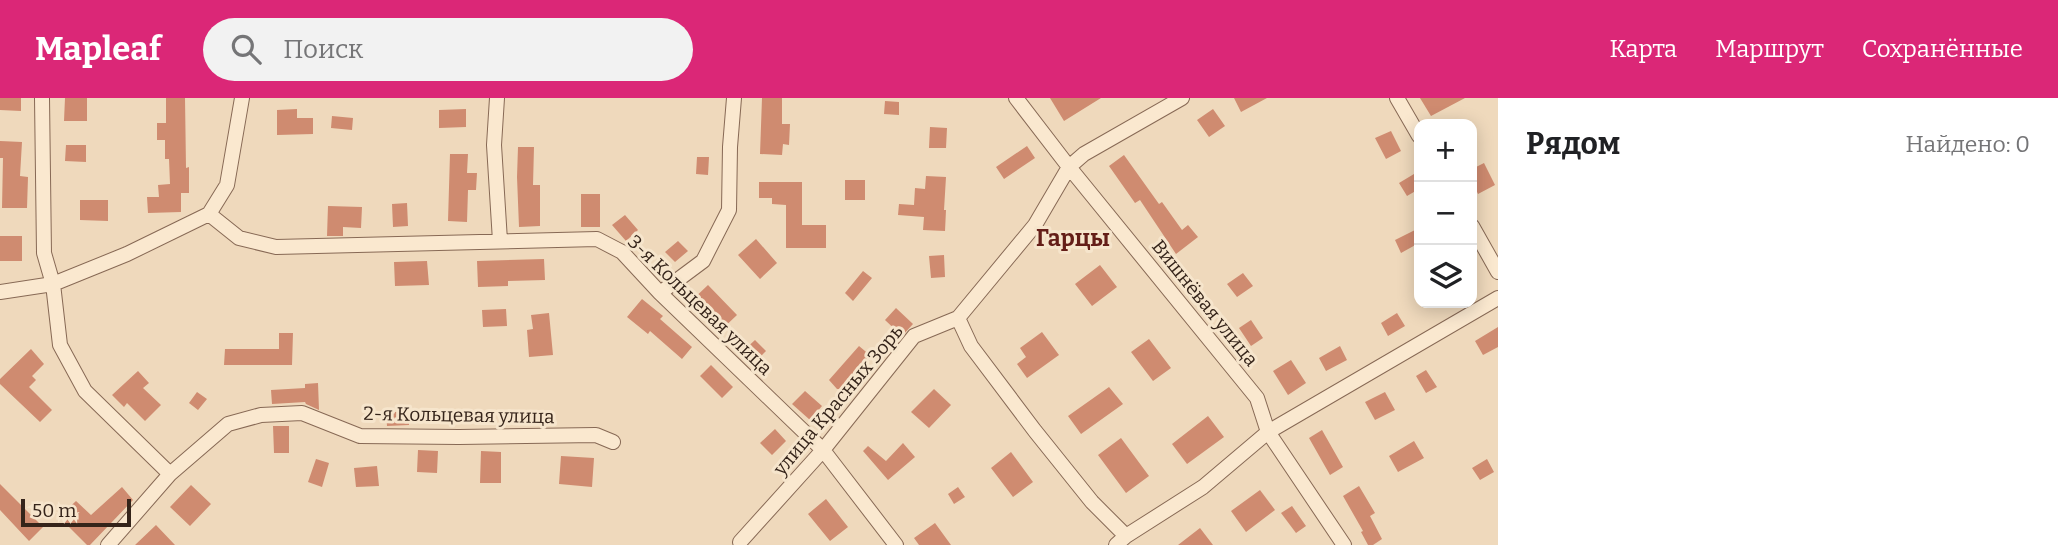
<!DOCTYPE html>
<html lang="ru">
<meta charset="utf-8">
<style>
body{margin:0;font-family:Bitter,serif;background:#f2f2f2;color:#202124}
.controls{position:absolute;right:21px;top:21px;display:grid;overflow:hidden;border-radius:14px;box-shadow:0 4px 18px #0003}
.controls button{width:63px;height:63px;display:grid;place-items:center;padding:0;border:0;border-bottom:2px solid #e0e0e0;background:#fff;color:#202124;font:35px sans-serif}
.scale{position:absolute;left:21px;bottom:18px;width:110px;box-sizing:border-box;padding-left:7px;border:4px solid #35241a;border-top:0;font-size:19px;line-height:24px;white-space:nowrap;color:#35241a;-webkit-text-stroke:5px #f6e5cc;paint-order:stroke}
.list{margin:0;padding:0;list-style:none}
h2{display:flex;justify-content:space-between;align-items:center;height:91px;margin:0;padding:0 28px;font-size:30px}
h2 small{font-size:23px;font-weight:400;color:#757577}
.icon{flex:none;width:38px;height:38px;fill:none;stroke:currentColor;stroke-width:2;stroke-linecap:round;stroke-linejoin:round}
.map{position:relative;flex:none;width:1498px;height:447px;overflow:hidden}
header{display:flex;align-items:center;gap:42px;box-sizing:border-box;height:98px;padding:0 35px;background:#db2777;color:#fff}
header strong{font-size:33px}
nav{display:flex;gap:38px;margin-inline-start:auto;font-size:24px}
.search{width:490px;height:63px;background:#f2f2f2;display:flex;align-items:center;gap:18px;box-sizing:border-box;padding:0 24px;border-radius:38px;color:#757577;font-size:26px}
main{display:flex}
aside{flex:1;background:#fff}
.map>svg:first-child{display:block}
</style>
<header>
<strong>Mapleaf</strong>
<div class="search"><svg class="icon" aria-label="search" viewBox="0 0 24 24"><circle cx="10" cy="10" r="6"/><path d="M15 15l6 6"/></svg>Поиск</div>
<nav><a>Карта</a><a>Маршрут</a><a>Сохранённые</a></nav>
</header>
<main>
<div class="map">
<svg width="1498" height="447" viewBox="0 0 1498 447">
<rect width="100%" height="100%" fill="#efd9bc"/>
<path fill="#cf8b70" d="M0 0H21V13L0 12Z
M65 0H87V23H64Z
M166 0H185L186 70 189 69V95H181V114L148 115 147 99H159L158 87 170 86 169 61H165V42H157V25H166Z
M762 0H782V26H790L789 47 783 46 782 57 760 56Z
M1050 0H1101L1064 23Z
M1234 0H1267L1241 14Z
M1420 0H1465L1431 18Z
M885 3 899 4V17L884 16Z
M297 11V20H313V36L277 37V12Z
M466 11V29L439 30V12Z
M1213 11 1225 28 1209 39 1197 22Z
M332 18 353 20 352 32 331 30Z
M930 29 947 30 946 50H929Z
M1391 33 1401 53 1386 61 1375 40Z
M0 43 22 44 20 78 28 79 27 110H2L3 60H0Z
M66 47H86V64L65 63Z
M1027 48 1035 60 1004 81 996 69Z
M518 49H534L533 87H540V128L519 129 517 79Z
M450 56H468L467 75H477L476 92H468L467 124 448 123Z
M1124 57 1159 106 1162 104 1182 132 1188 127 1198 139 1176 156 1140 102 1135 105 1109 68Z
M697 59H709L708 77 696 76Z
M1484 65 1495 87 1478 96 1472 83V71Z
M1414 76 1419 85V91L1407 98 1399 85Z
M926 78 946 79 944 112H946L945 133 923 132 924 119 898 117 899 106 914 107 915 90 925 91Z
M845 82H865V102H845Z
M759 84H802V127H826V150H786V107L772 106V100H759Z
M581 96H600V129H581Z
M80 102H108V123L80 122Z
M407 105 408 128 393 129 392 106Z
M328 108 362 109 361 130 343 129V138H327Z
M625 117 638 132 626 143 612 127Z
M1419 130V145L1401 155 1395 142Z
M0 138H22V163H0Z
M756 141 777 165 760 181 738 157Z
M678 143 688 153 675 164 665 154Z
M944 157 945 179 931 180 929 158Z
M544 161 545 182 508 183V188L478 189 477 163Z
M427 163 429 187 395 188 394 164Z
M1100 167 1117 189 1092 208 1075 186Z
M863 173 872 180 853 203 845 195Z
M1243 175 1253 188 1237 199 1227 186Z
M708 187 737 217 718 235 689 205Z
M642 201 663 218 660 221 692 249 682 261 650 233 648 236 627 219Z
M896 210 913 226 902 238 885 222Z
M506 211 507 228 483 229 482 212Z
M549 215 553 257 529 259 527 232 533 231 531 217Z
M1397 215 1405 228 1388 238 1381 225Z
M1251 222 1263 240 1251 248 1239 230Z
M1498 229V249L1483 257 1475 243Z
M1042 234 1059 257 1027 280 1017 266 1026 259 1020 250Z
M279 235H293L292 267H224L225 251H279Z
M1149 241 1171 270 1153 283 1131 254Z
M755 242 766 253 752 267 741 255Z
M859 248 871 258 842 291H837L829 282Z
M1340 248 1347 262 1326 273 1319 260Z
M31 251 44 266 32 278 36 282 29 289 52 312 40 324 0 286V281Z
M1291 262 1306 285 1288 297 1273 273Z
M711 267 733 289 722 300 700 278Z
M1426 272 1437 289 1426 295 1416 278Z
M138 273 149 285 143 290 161 307 145 323 127 305 124 309 112 297Z
M318 285 319 312 306 306 305 304 272 306 271 292 305 290V286Z
M1109 289 1123 306 1081 336 1068 318Z
M934 291 951 307 929 330 911 314Z
M805 293 822 308 810 322 792 306Z
M197 294 207 301 198 312 189 305Z
M1385 294 1395 312 1375 322 1365 304Z
M386 314H409V327L387 328Z
M1208 318 1224 339 1187 366 1172 346Z
M273 328H289V355H274Z
M775 331 786 343 772 357 760 345Z
M1322 332 1343 369 1330 377 1309 340Z
M1121 340 1149 378 1126 395 1098 357Z
M1414 343 1424 360 1398 374 1389 358Z
M903 345 915 359 888 382 863 353 868 348 886 363Z
M418 352 438 353 437 375 417 374Z
M481 353 501 354V385H480Z
M1011 354 1033 384 1013 399 991 370Z
M561 358 594 360 592 389 559 386Z
M316 361 329 365 322 389 308 384Z
M1487 361 1494 374 1480 382 1472 370Z
M377 368 379 388 356 389 354 370Z
M0 386 43 429 29 443 0 412Z
M191 387 211 406 190 428 170 409Z
M1359 388 1375 415 1370 418 1382 441 1373 447H1368L1361 434 1363 433 1343 398Z
M122 389 133 402 90 447H87L59 419 76 403 91 417Z
M958 389 965 399 954 406 948 396Z
M1260 392 1275 412 1246 434 1231 413Z
M826 401 848 429 830 443 808 416Z
M1292 408 1306 428 1296 435 1281 415Z
M935 425 951 447H919L914 440Z
M156 427 175 447H135Z
M1200 430 1213 447H1178Z"/>
<g fill="none" stroke-linecap="round" stroke-linejoin="round">
<g stroke="#876955" stroke-width="16">
<path id="minor" d="M42 0 44 155 53 186 60 247 85 293 170 376
M497 0 494 47 500 143
M1016 0 1069 69 1257 300 1268 334 1344 447
M1397 0 1419 38
M209 116 239 140 276 149 597 141 622 154 660 195 823 352 896 447
M209 116 227 87 242 0
M1472 128 1498 174
M0 194 53 186 127 156 209 116
M660 195 703 163 729 112 730 49 734 0
M958 220 971 248 1035 333 1092 404 1126 438
M740 444 823 352 914 238 958 220 1035 127 1069 69 1084 56 1182 0
M108 447 170 376 228 326 261 317 302 315 360 338 459 339 596 337 613 344
M1116 447 1126 438 1203 389 1268 334 1498 200"/>
</g>
<use href="#minor" stroke="#fae8cf" stroke-width="14"/>
</g>
<g text-anchor="middle" dominant-baseline="central" stroke-width="6" stroke-linejoin="round" paint-order="stroke">
<g font-size="19" fill="#35241a" stroke="#f6e5cc">
<text transform="translate(1205 205) rotate(51)">Вишнёвая улица</text>
<text transform="translate(700 207) rotate(44)">3-я Кольцевая улица</text>
<text transform="translate(838 302) rotate(-50)">улица Красных Зорь</text>
<text transform="translate(459 317) rotate(1)">2-я Кольцевая улица</text>
</g>
<g font-size="23" font-weight="bold" fill="#641e18" stroke="#f6e5cc">
<text x="1073" y="140">Гарцы</text>
</g>
</g>
</svg>
<div class="controls">
<button>+</button>
<button>−</button>
<button><svg class="icon" aria-label="layers" viewBox="0 0 24 24"><path d="M12 4l9 5-9 5-9-5zM3 14l9 5 9-5"/></svg></button>
</div>
<div class="scale">50 m</div>
</div>
<aside>
<h2>Рядом<small>Найдено: 0</small></h2>
<ul class="list">
</ul>
</aside>
</main>
